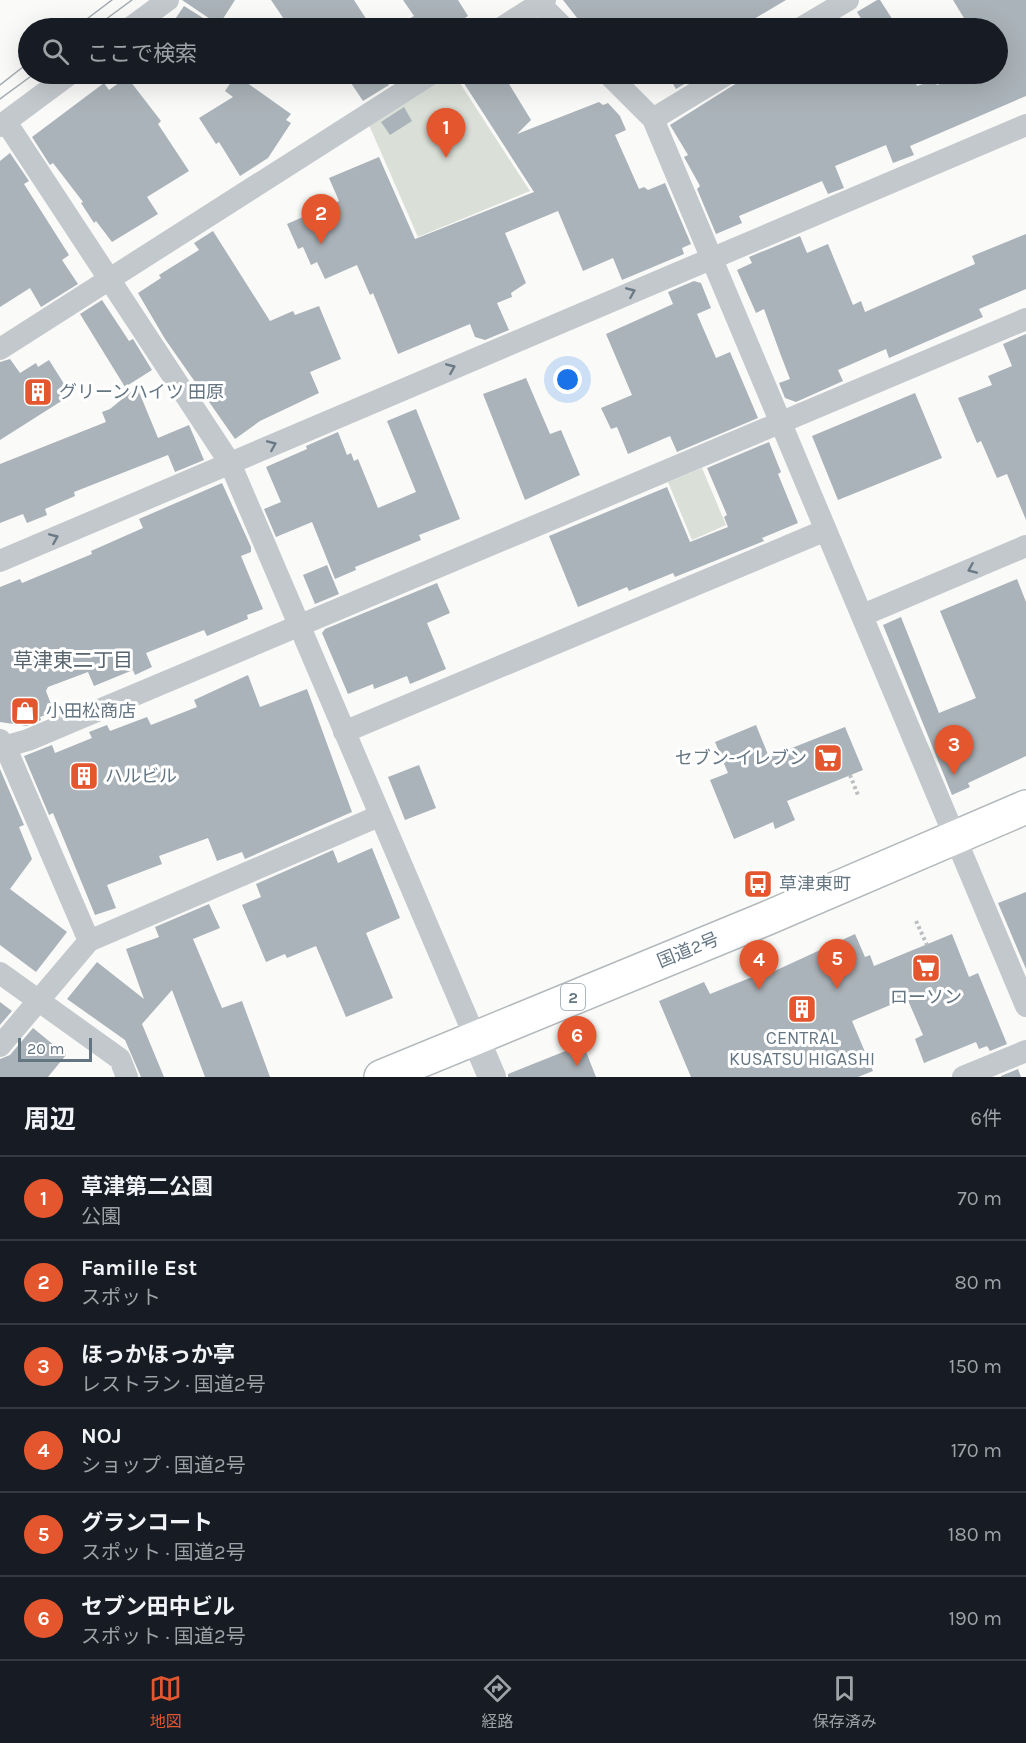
<!DOCTYPE html>
<html lang="ja">
<meta charset="utf-8">
<style>
body{margin:0;font-family:Karla,"Noto Sans JP",sans-serif;background:#242831;color:#f1f3f6}
.scale{position:absolute;left:18px;bottom:15px;width:74px;box-sizing:border-box;padding-left:6px;border:3px solid #657683;border-top:0;font-size:16px;line-height:21px;white-space:nowrap;color:#657683;-webkit-text-stroke:4px #fff;paint-order:stroke}
.you{position:absolute;left:568px;top:380px;width:21px;height:21px;margin:-15px;border:4px solid #fff;border-radius:50%;background:#1a73e8;box-shadow:0 0 0 9px #1a73e833}
.badge{display:grid;place-items:center;width:39px;height:39px;border-radius:50%;background:#e4572e;color:#fff;font-size:20px;font-weight:700}
.pin{position:absolute;translate:-50% -50px;filter:drop-shadow(0 2px 3px #0008)}
.pin::after{content:'';position:absolute;top:32px;width:21px;height:18px;background:inherit;clip-path:polygon(0 0,100% 0,50% 100%)}
.list{margin:0;padding:0;list-style:none}
h2{display:flex;justify-content:space-between;align-items:center;height:78px;margin:0;padding:0 24px;font-size:26px}
h2 small{font-size:20px;font-weight:400;color:#9ea1a6}
.list li{display:grid;grid-template-columns:39px 1fr auto;gap:18px;align-items:center;box-sizing:border-box;height:84px;padding:0 24px;border-top:2px solid #363941}
.list b{display:block;font-size:22px;white-space:nowrap}
.list p{margin:0;font-size:20px;white-space:nowrap;color:#9ea1a6}
.list em{font-size:20px;font-style:normal;color:#9ea1a6}
.icon{flex:none;width:33px;height:33px;fill:none;stroke:currentColor;stroke-width:2;stroke-linecap:round;stroke-linejoin:round}
.map{position:relative;flex:none;width:1026px;height:1077px;overflow:hidden}
.search{position:absolute;background:#171b24;box-shadow:0 6px 24px #0002;left:18px;right:18px;top:18px;height:66px;display:flex;align-items:center;gap:15px;box-sizing:border-box;padding:0 21px;border-radius:33px;color:#9ea1a6;font-size:22px}
.sheet{height:582px;background:#171b24}
nav{display:flex;justify-content:space-around;align-items:center;box-sizing:border-box;height:84px;border-top:2px solid #363941;background:#171b24;font-size:16px;color:#9ea1a6}
nav a{display:grid;justify-items:center;gap:3px}
nav .on{color:#e4572e}
.map>svg:first-child{display:block}
</style>
<div class="map">
<svg width="1026" height="1077" viewBox="0 0 1026 1077">
<rect width="100%" height="100%" fill="#fafaf8"/>
<path fill="#dadfd7" d="M451 74H454L530 191 418 237 369 125Z
M702 468 726 525 692 540 668 482Z"/>
<path fill="#aab3b9" d="M182 0H235L219 25Z
M271 0H354L372 28H290Z
M403 0H458L468 16 450 28H394L414 16Z
M563 0H786L739 28H585Z
M877 0H880L898 28H867L857 12Z
M953 0H1026V96L910 146 914 155 893 163 886 145 835 166 844 188 828 194 822 181 739 216 742 223 716 234 697 189 700 186 684 157 688 155 670 125 748 76 752 81 765 74H912L917 86 934 80 937 85 963 74H998V28H970Z
M184 6 219 28H169Z
M345 74H382L389 85 363 101Z
M458 74H503L531 120 517 134 599 102 603 105 608 103 620 116 626 130 615 135 639 189 644 187 648 190 665 183 691 244 682 248 684 254 622 280 613 258 583 271 558 211 505 233 526 283 511 293 512 297 497 303 509 330 485 340 475 337 470 324 398 354 373 293 370 295 357 265 325 279 317 262 311 265 303 247 298 249 287 224 339 201 329 178 379 157 415 239 534 192Z
M667 74H690L693 79 676 89Z
M236 75 291 114 286 120 291 123 268 158 240 176 219 142 216 144 199 118 233 97 225 91Z
M127 77 161 121 158 124 189 171 147 197 158 214 112 242 96 221 94 223 81 203 83 202 53 163 50 165 32 137 104 83 109 90Z
M404 107 412 121 390 135 381 122Z
M10 153 29 181 24 184 69 255 62 260 78 284 41 307 30 288 0 307V161Z
M213 231 270 321 293 311 295 315 319 306 341 359 310 372 319 393 260 421 235 439 165 339 138 293 161 278 159 275 199 250 194 243Z
M1026 234V289L979 309 983 317 889 358 886 349 838 370 843 381 796 402 785 398 779 383 790 379 780 353 764 309 756 313 737 270 752 263 749 257 800 236 807 253 828 244 853 305 861 301 865 312 975 264 972 256Z
M694 281 701 283 711 308 697 314 716 358 730 352 758 418 677 452 670 436 628 454 617 427 611 429 601 408 632 395 606 334 673 304 668 292Z
M102 300 129 341 133 339 152 370 125 387 80 314Z
M1026 334V520L1007 474 997 478 981 441 977 443 958 398 992 385 988 376 1012 366 1003 344Z
M10 359 20 373 36 363 38 367 49 360 71 395 0 440V362Z
M526 378 550 434 561 430 580 475 525 500 483 394Z
M137 387 158 438 189 425 204 460 175 472 168 455 74 492 75 496 45 509 47 515 27 523 23 514 0 523V464L106 422 102 412 110 409Z
M915 393 942 458 838 500 812 436Z
M416 409 460 519 419 535 421 540 355 567 356 570 335 579 312 522 276 537 264 509 281 502 266 467 307 449 306 446 338 432 347 455 351 453 354 461 358 459 378 508 416 492 387 421Z
M769 442 781 472 778 474 798 523 762 538 764 541 675 577 673 573 629 591 627 587 578 607 549 536 667 487 690 542 728 527 724 517 727 515 707 468Z
M222 483 251 547V552L241 556 263 609 247 615 248 619 207 636 204 630 146 653 152 667 135 675 133 670 94 686 88 672 48 687 46 691 54 712 40 717 41 720 27 726 0 722V587L20 579 22 583 92 554 91 551 143 528 139 519Z
M327 565 339 594 315 604 303 575Z
M1017 579 1026 602V756L968 783 970 787 952 795 883 625 901 617 939 713 976 698 940 611Z
M437 583 450 613 427 623 446 669 410 684 407 676 374 689 373 684 348 694 322 633 325 629Z
M248 675 260 707 307 689 352 812 245 859 242 852 217 861 208 838 159 856 162 864 107 885 116 908 95 915 53 813 49 815 24 756 52 745 55 753 92 738 89 732 107 725 110 731 147 717 151 725 197 707 194 700Z
M756 725 769 757 845 727 863 770 787 801 795 820 775 829 773 822 734 839 710 780 728 773 715 742Z
M419 765 436 808 405 820 388 777Z
M0 769 24 825 19 827 32 859 10 889 67 932 36 972 0 945Z
M372 848 400 918 366 933 393 998 346 1017 316 946 287 958 285 954 266 962 242 905 261 897 256 884 333 850 338 863Z
M1026 892V969L998 903Z
M209 904 220 928 193 939 222 1008 242 1001 270 1077H205L172 990 142 1024 164 1077H141L125 1040 67 999 97 962 144 999 126 949 159 937 155 927Z
M855 934 865 957 870 955 874 966 952 934 969 977 978 973 1007 1044 990 1051 987 1046 979 1049 976 1042 924 1063 915 1039 923 1035 907 998 852 1021 873 1071 858 1077H691L659 1001 704 982 710 994 767 971 768 974Z
M0 1002 12 1011 0 1025Z
M33 1028 66 1055 48 1077H0V1059L10 1055Z
M583 1044 596 1077H508V1074Z
M1018 1069 1021 1077H1001V1076Z"/>
<g fill="none" stroke-linecap="round" stroke-linejoin="round">
<g stroke="#b4b9bd" stroke-width="36">
<path id="trunk" d="M381 1077 765 919 1026 807"/>
</g>
<path stroke="#bbbfc2" stroke-width="4" stroke-dasharray="3 3" stroke-linecap="butt" d="M850 775 858 795
M916 921 927 945"/>
<path stroke="#c3c8cc" stroke-width="22" d="M536 0 564 28
M130 28 168 0
M501 28 545 0
M801 28 848 0
M608 74 653 119 1026 1006
M653 119 727 74
M6 122 230 463 475 1037
M0 126 70 74
M0 349 431 74
M0 561 1026 125
M863 615 1026 546
M344 732 826 530
M0 740 5 746 89 941
M0 748 28 740 1026 319
M0 973 120 1059 127 1077
M0 1046 89 941 379 816
M963 1077 1026 1051"/>
<path stroke="#c3c8cc" stroke-width="28" d="M475 1037 492 1077"/>
<use href="#trunk" stroke="#fff" stroke-width="33"/>
<path stroke="#a2aab0" stroke-width="1.5" d="M75 28 112 0
M94 28 132 0
M0 85 28 63
M0 99 34 74"/>
</g>
<defs><path id="oneway-chevron" d="M-2-3.5L2.5 0L-2 3.5" fill="none" stroke-width="1.6" stroke-linecap="round" stroke-linejoin="round" transform="scale(1.5)"/></defs>
<g stroke="#6a7a87">
<use href="#oneway-chevron" transform="translate(631 292) rotate(-23)"/>
<use href="#oneway-chevron" transform="translate(451 368) rotate(-23)"/>
<use href="#oneway-chevron" transform="translate(272 445) rotate(-23)"/>
<use href="#oneway-chevron" transform="translate(54 538) rotate(-23)"/>
<use href="#oneway-chevron" transform="translate(972 569) rotate(157)"/>
</g>
<defs>
<g id="building-square" transform="scale(1.5)"><rect x="-9" y="-9" width="18" height="18" rx="4" fill="#e4572e" stroke="#fff"/><path d="M-4-6H4V6H1V3H-1V6H-4ZM-2.5-4.3h1.7v1.8h-1.7ZM.8-4.3h1.7v1.8H.8ZM-2.5-1h1.7V.8h-1.7ZM.8-1h1.7V.8H.8Z" fill="#fff"/></g>
<g id="shop-square" transform="scale(1.5)"><rect x="-9" y="-9" width="18" height="18" rx="4" fill="#e4572e" stroke="#fff"/><path d="M-5-2.5h2.3a2.7 3.5 0 0 1 5.4 0H5L5.5 6h-11ZM-1.5-2.5h3a1.5 2.3 0 0 0-3 0Z" fill="#fff"/></g>
<g id="supermarket-square" transform="scale(1.5)"><rect x="-9" y="-9" width="18" height="18" rx="4" fill="#e4572e" stroke="#fff"/><path d="M-6-5.5h2.5l.6 2H6L4.5 2H-2.5L-4.4-4H-6ZM-1.5 3.2a1.3 1.3 0 1 0 .1 0ZM3 3.2a1.3 1.3 0 1 0 .1 0Z" fill="#fff"/></g>
<g id="bus-square" transform="scale(1.5)"><rect x="-9" y="-9" width="18" height="18" rx="4" fill="#e4572e" stroke="#fff"/><path d="M-5-6H5V4H4V6H2V4H-2V6H-4V4H-5ZM-3.5-4V0h7V-4ZM-3.5 1.2v1.5H-2V1.2ZM2 1.2v1.5H3.5V1.2Z" fill="#fff"/></g>
</defs>
<g fill-rule="evenodd">
<use href="#building-square" x="38" y="392"/>
<use href="#shop-square" x="25" y="711"/>
<use href="#supermarket-square" x="828" y="758"/>
<use href="#building-square" x="84" y="776"/>
<use href="#bus-square" x="758" y="884"/>
<use href="#supermarket-square" x="926" y="968"/>
<use href="#building-square" x="802" y="1009"/>
</g>
<g text-anchor="middle" dominant-baseline="central" stroke-width="6" stroke-linejoin="round" paint-order="stroke">
<rect fill="#fff" stroke="#939fa8" stroke-width="1.5" x="561" y="984" width="24" height="26" rx="4.5"/>
<g font-size="16" font-weight="bold" fill="#657683">
<text x="573" y="997">2</text>
</g>
<g font-size="18" fill="#657683" stroke="#fff" text-anchor="start">
<text x="59" y="392">グリーンハイツ 田原</text>
<text x="46" y="711">小田松商店</text>
<text x="807" y="758" text-anchor="end">セブン-イレブン</text>
<text x="105" y="776">ハルビル</text>
<text x="779" y="884">草津東町</text>
<text x="926" y="997" text-anchor="middle">ローソン</text>
<text x="802" y="1038" text-anchor="middle">CENTRAL<tspan x="802" dy="21">KUSATSU HIGASHI</tspan></text>
</g>
<g font-size="18" fill="#657683" stroke="#fff">
<text transform="translate(688 950) rotate(-22)">国道2号</text>
</g>
<g font-size="20" fill="#57646e" stroke="#fff">
<text x="73" y="660">草津東二丁目</text>
</g>
</g>
</svg>
<div class="scale">20 m</div>
<div class="you"></div>
<div class="pin badge" style="left:446px;top:158px">1</div>
<div class="pin badge" style="left:321px;top:244px">2</div>
<div class="pin badge" style="left:954px;top:775px">3</div>
<div class="pin badge" style="left:759px;top:990px">4</div>
<div class="pin badge" style="left:837px;top:989px">5</div>
<div class="pin badge" style="left:577px;top:1066px">6</div>
<div class="search"><svg class="icon" aria-label="search" viewBox="0 0 24 24"><circle cx="10" cy="10" r="6"/><path d="M15 15l6 6"/></svg>ここで検索</div>
</div>
<section class="sheet">
<h2>周辺<small>6件</small></h2>
<ul class="list">
<li><span class="badge">1</span><div><b>草津第二公園</b><p>公園</p></div><em>70 m</em></li>
<li><span class="badge">2</span><div><b>Famille Est</b><p>スポット</p></div><em>80 m</em></li>
<li><span class="badge">3</span><div><b>ほっかほっか亭</b><p>レストラン · 国道2号</p></div><em>150 m</em></li>
<li><span class="badge">4</span><div><b>NOJ</b><p>ショップ · 国道2号</p></div><em>170 m</em></li>
<li><span class="badge">5</span><div><b>グランコート</b><p>スポット · 国道2号</p></div><em>180 m</em></li>
<li><span class="badge">6</span><div><b>セブン田中ビル</b><p>スポット · 国道2号</p></div><em>190 m</em></li>
</ul>
</section>
<nav>
<a class="on"><svg class="icon" aria-label="map" viewBox="0 0 24 24"><path d="M3 6l6-2 6 2 6-2v14l-6 2-6-2-6 2zM9 4v14M15 6v14"/></svg>地図</a>
<a><svg class="icon" aria-label="directions" viewBox="0 0 24 24"><path d="M12 3l9 9-9 9-9-9zM9 14v-3h6M13 9l2 2-2 2"/></svg>経路</a>
<a><svg class="icon" aria-label="saved" viewBox="0 0 24 24"><path d="M7 4h10v16l-5-4-5 4z"/></svg>保存済み</a>
</nav>
